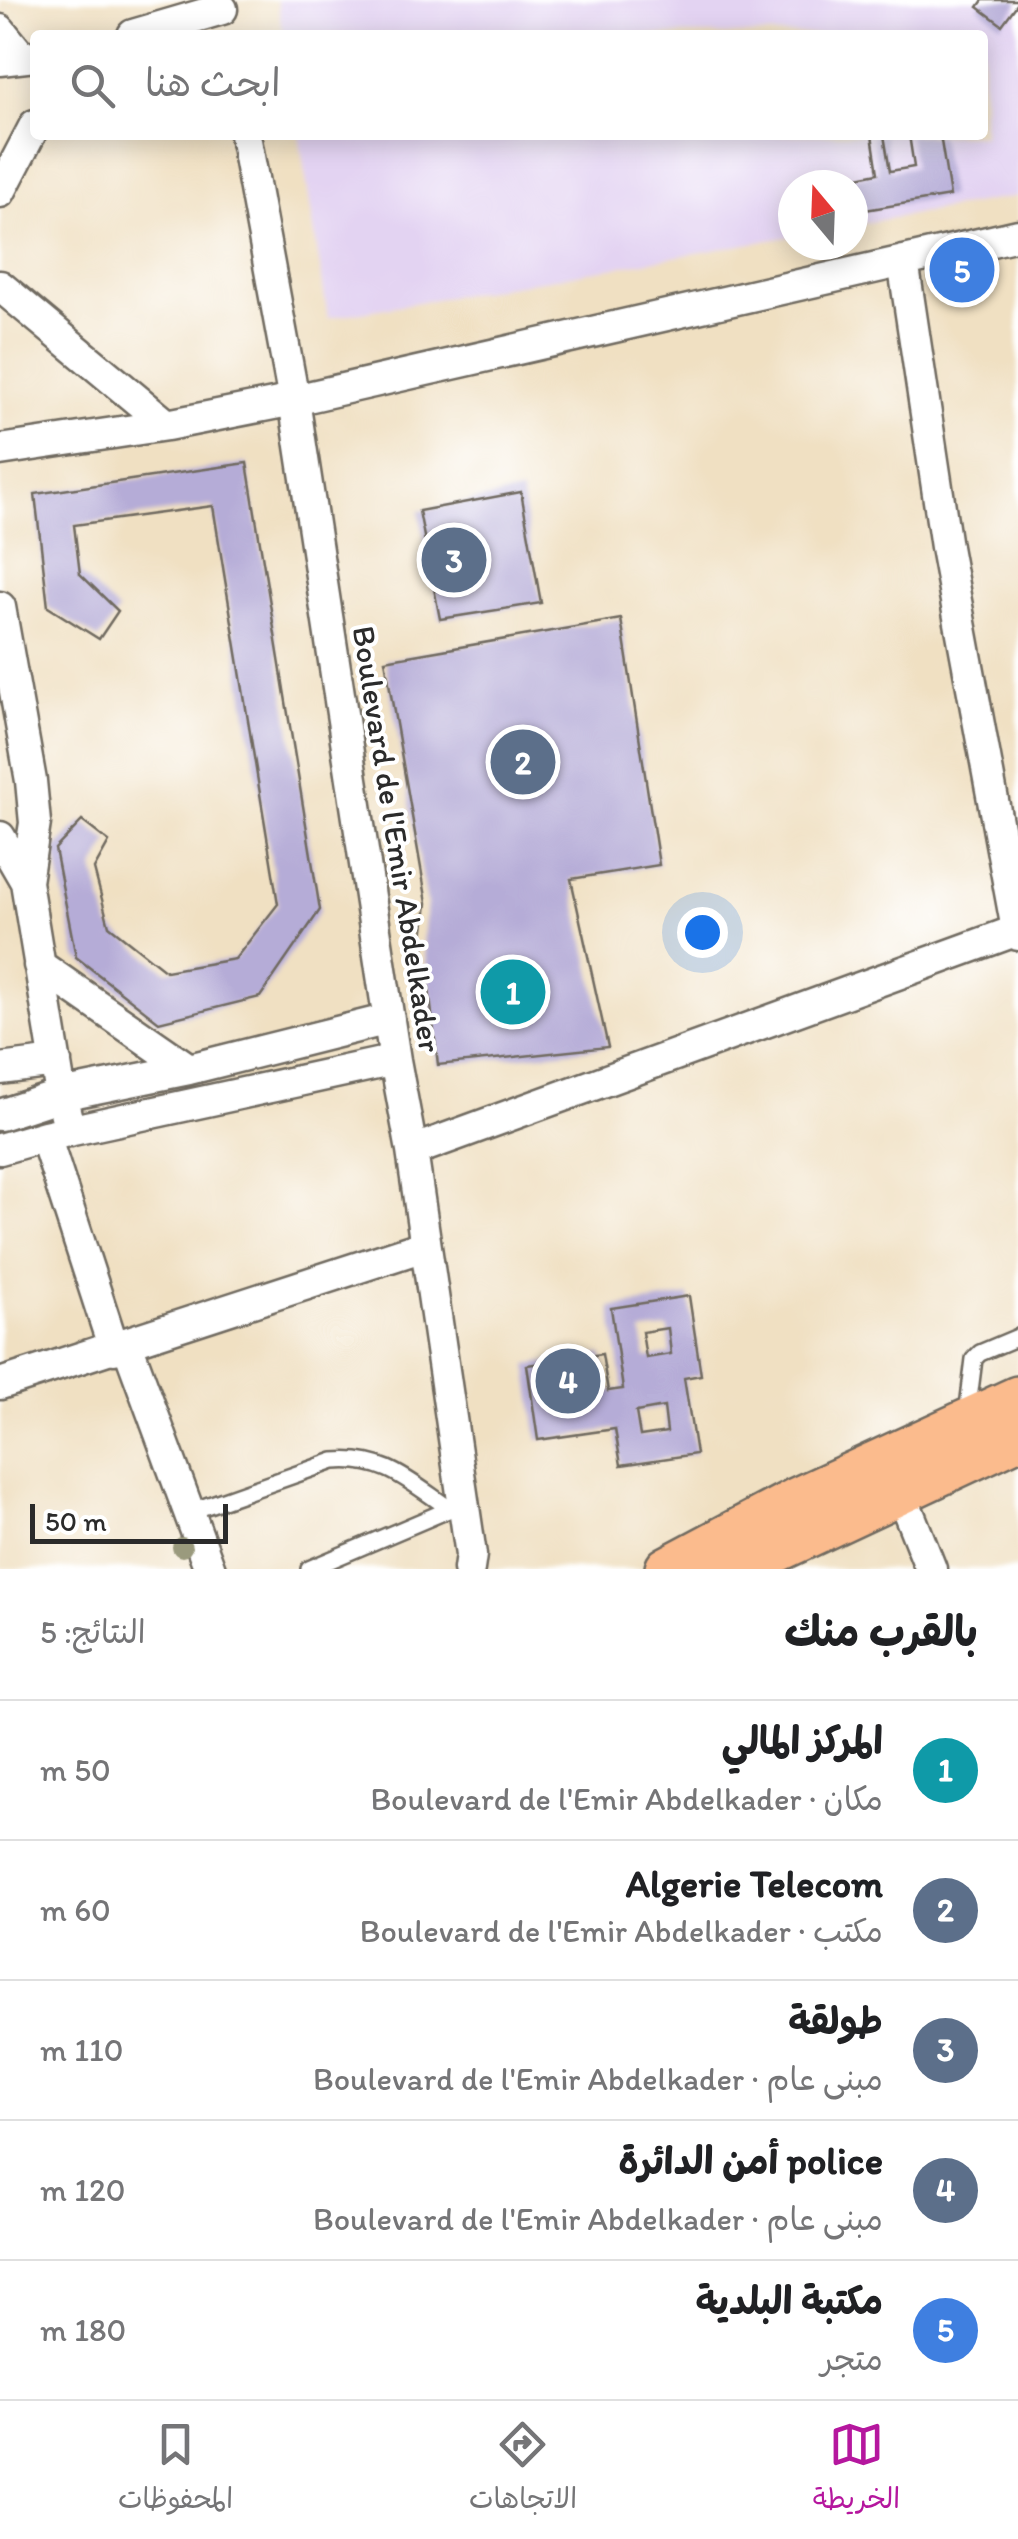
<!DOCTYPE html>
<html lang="ar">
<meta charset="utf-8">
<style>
body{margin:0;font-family:Itim,"Playpen Sans Arabic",sans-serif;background:#f2f2f2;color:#202124;direction:rtl}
.compass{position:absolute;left:778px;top:170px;width:90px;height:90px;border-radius:50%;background:#fff;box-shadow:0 5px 25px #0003;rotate:341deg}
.scale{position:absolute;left:30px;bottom:25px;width:198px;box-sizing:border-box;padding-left:10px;border:5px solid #2b2b2b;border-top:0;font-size:28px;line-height:35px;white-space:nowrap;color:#2b2b2b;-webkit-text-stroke:8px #fff;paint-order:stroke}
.you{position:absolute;left:702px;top:932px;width:35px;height:35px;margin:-25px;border:8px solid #fff;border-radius:50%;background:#1a73e8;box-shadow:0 0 0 15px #1a73e833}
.badge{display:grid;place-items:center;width:65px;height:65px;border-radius:50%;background:#b5179e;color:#fff;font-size:32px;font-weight:700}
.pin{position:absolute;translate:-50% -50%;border:5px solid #fff;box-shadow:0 2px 10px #0006}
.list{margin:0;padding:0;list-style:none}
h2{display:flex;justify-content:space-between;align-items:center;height:130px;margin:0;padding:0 40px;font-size:42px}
h2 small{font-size:32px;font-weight:400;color:#757577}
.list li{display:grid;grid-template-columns:65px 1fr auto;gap:30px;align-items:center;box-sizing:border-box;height:140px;padding:0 40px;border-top:2px solid #e0e0e0}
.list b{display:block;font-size:38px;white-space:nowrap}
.list p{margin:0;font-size:32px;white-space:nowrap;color:#757577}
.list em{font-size:32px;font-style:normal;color:#757577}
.icon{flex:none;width:55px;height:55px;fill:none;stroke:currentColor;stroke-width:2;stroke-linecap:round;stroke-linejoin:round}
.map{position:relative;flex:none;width:1018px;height:1569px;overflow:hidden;direction:ltr}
.search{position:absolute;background:#fff;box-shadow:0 5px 25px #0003;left:30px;right:30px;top:30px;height:110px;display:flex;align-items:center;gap:25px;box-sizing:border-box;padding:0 35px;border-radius:10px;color:#757577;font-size:38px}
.sheet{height:830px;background:#fff}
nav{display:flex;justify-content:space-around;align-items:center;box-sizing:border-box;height:140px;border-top:2px solid #e0e0e0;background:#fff;font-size:28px;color:#757577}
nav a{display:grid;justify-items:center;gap:5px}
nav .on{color:#b5179e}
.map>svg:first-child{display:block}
</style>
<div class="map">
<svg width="1018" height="1569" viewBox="0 0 1018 1569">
<rect width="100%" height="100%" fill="#fff"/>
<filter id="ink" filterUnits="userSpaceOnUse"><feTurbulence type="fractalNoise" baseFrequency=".01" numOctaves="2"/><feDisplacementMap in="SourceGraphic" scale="20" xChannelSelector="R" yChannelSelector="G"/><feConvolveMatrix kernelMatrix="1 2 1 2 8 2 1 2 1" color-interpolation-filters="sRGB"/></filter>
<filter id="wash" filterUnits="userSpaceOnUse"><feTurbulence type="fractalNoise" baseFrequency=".0048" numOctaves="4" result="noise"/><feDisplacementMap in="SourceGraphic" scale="40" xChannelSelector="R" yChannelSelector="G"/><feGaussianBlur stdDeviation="2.25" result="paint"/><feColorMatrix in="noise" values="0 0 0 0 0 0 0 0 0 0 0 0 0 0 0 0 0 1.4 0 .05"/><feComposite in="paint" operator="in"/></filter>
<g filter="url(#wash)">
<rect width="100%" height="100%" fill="#f0e0c2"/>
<path fill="#e3d3f2" d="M277 0H1018V196L853 225V185H793V236L328 318 299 135H983V35H283Z"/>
<g id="blocks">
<path fill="#b5acd7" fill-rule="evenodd" d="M983 0H1018V3L1002 25 978 7Z
M872 135H884L890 171 914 167 909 135H940L950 196 853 212V185H818L878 173Z
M247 463 320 910 260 997 159 1022 76 957 55 849 82 821 109 842 94 869 109 926 166 971 235 959 278 904 213 506 74 525 80 574 118 611 99 639 48 607 35 494Z
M521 492 541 603 440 619 419 511Z
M621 619 659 865 571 879 608 1047 438 1065 423 938 427 903 385 660Z
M689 1296 701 1375 684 1378 696 1454 621 1465 615 1429 538 1440 527 1365 602 1354 608 1391 623 1389 611 1308ZM668 1328 671 1354 646 1358 642 1332ZM582 1384 586 1407 558 1411 555 1389ZM664 1407 667 1432 640 1436 636 1412Z"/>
</g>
</g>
<g filter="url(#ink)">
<use href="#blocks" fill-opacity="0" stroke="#706a60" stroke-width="2.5"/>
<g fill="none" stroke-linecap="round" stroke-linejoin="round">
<g stroke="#706a60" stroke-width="20">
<path id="service" d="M967 1415 974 1359 980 1353 1018 1337
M189 1512 334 1461C385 1456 410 1482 450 1509
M309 1569 455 1507"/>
</g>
<g stroke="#706a60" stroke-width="35">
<path id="minor" d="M0 30 22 57
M133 35 222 9
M0 60 35 56
M245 135 294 400 395 1060 412 1151 471 1555 469 1569
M0 192 35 125
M903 261 946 547 1018 935
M0 286 167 425
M0 450 167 425 294 400 1018 235
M0 607 31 781 35 823 26 882 61 1095 70 1131
M0 837 26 882
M39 965 189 1069
M0 1069 56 1062
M0 1115 61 1095 189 1069 389 1019
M45 1136 114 1349
M0 1149 45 1136 395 1060
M412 1151 1018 930
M127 1344 210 1569
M0 1384 424 1246
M900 1491 931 1569"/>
</g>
<g stroke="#706a60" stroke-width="50">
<path id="primary" d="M668 1569 796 1501 1018 1399
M734 1569 1018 1436"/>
</g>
<use href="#service" stroke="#fff" stroke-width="15"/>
<use href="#minor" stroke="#fff" stroke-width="30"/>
<use href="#primary" stroke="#fbbb8d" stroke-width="45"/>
</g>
<circle fill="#9a9a7d" cx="182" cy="1547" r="10"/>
</g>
<g text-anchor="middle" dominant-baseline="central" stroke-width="8" stroke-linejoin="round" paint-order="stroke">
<g font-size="32" fill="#2b2b2b" stroke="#fff">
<text transform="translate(397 839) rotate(81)">Boulevard de l'Emir Abdelkader</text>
</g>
</g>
</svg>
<svg class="compass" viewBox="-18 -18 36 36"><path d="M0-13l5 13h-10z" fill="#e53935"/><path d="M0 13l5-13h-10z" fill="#757577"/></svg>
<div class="scale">50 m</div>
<div class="you"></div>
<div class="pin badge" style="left:513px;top:992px;background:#0f9aa8">1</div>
<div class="pin badge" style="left:523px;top:762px;background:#5c6f8a">2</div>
<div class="pin badge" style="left:454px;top:560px;background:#5c6f8a">3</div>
<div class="pin badge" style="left:568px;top:1381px;background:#5c6f8a">4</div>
<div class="pin badge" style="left:962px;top:270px;background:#3f7fe0">5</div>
<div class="search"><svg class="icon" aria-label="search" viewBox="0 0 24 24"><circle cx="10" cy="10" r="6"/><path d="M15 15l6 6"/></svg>ابحث هنا</div>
</div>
<section class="sheet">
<h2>بالقرب منك<small>النتائج: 5</small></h2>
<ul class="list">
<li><span class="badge" style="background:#0f9aa8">1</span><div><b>المركز المالي</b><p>مكان · Boulevard de l'Emir Abdelkader</p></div><em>50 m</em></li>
<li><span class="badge" style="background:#5c6f8a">2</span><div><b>Algerie Telecom</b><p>مكتب · Boulevard de l'Emir Abdelkader</p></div><em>60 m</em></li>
<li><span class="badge" style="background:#5c6f8a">3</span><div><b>طولقة</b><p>مبنى عام · Boulevard de l'Emir Abdelkader</p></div><em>110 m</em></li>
<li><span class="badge" style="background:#5c6f8a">4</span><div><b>police أمن الدائرة</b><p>مبنى عام · Boulevard de l'Emir Abdelkader</p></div><em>120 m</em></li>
<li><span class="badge" style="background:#3f7fe0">5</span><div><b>مكتبة البلدية</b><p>متجر</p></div><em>180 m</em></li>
</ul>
</section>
<nav>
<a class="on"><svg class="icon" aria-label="map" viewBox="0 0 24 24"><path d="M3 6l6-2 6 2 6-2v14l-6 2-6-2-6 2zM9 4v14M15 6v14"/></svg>الخريطة</a>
<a><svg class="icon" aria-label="directions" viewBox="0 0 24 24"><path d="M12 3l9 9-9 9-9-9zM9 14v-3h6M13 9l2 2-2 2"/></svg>الاتجاهات</a>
<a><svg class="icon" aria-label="saved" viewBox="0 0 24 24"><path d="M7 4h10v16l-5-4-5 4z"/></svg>المحفوظات</a>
</nav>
